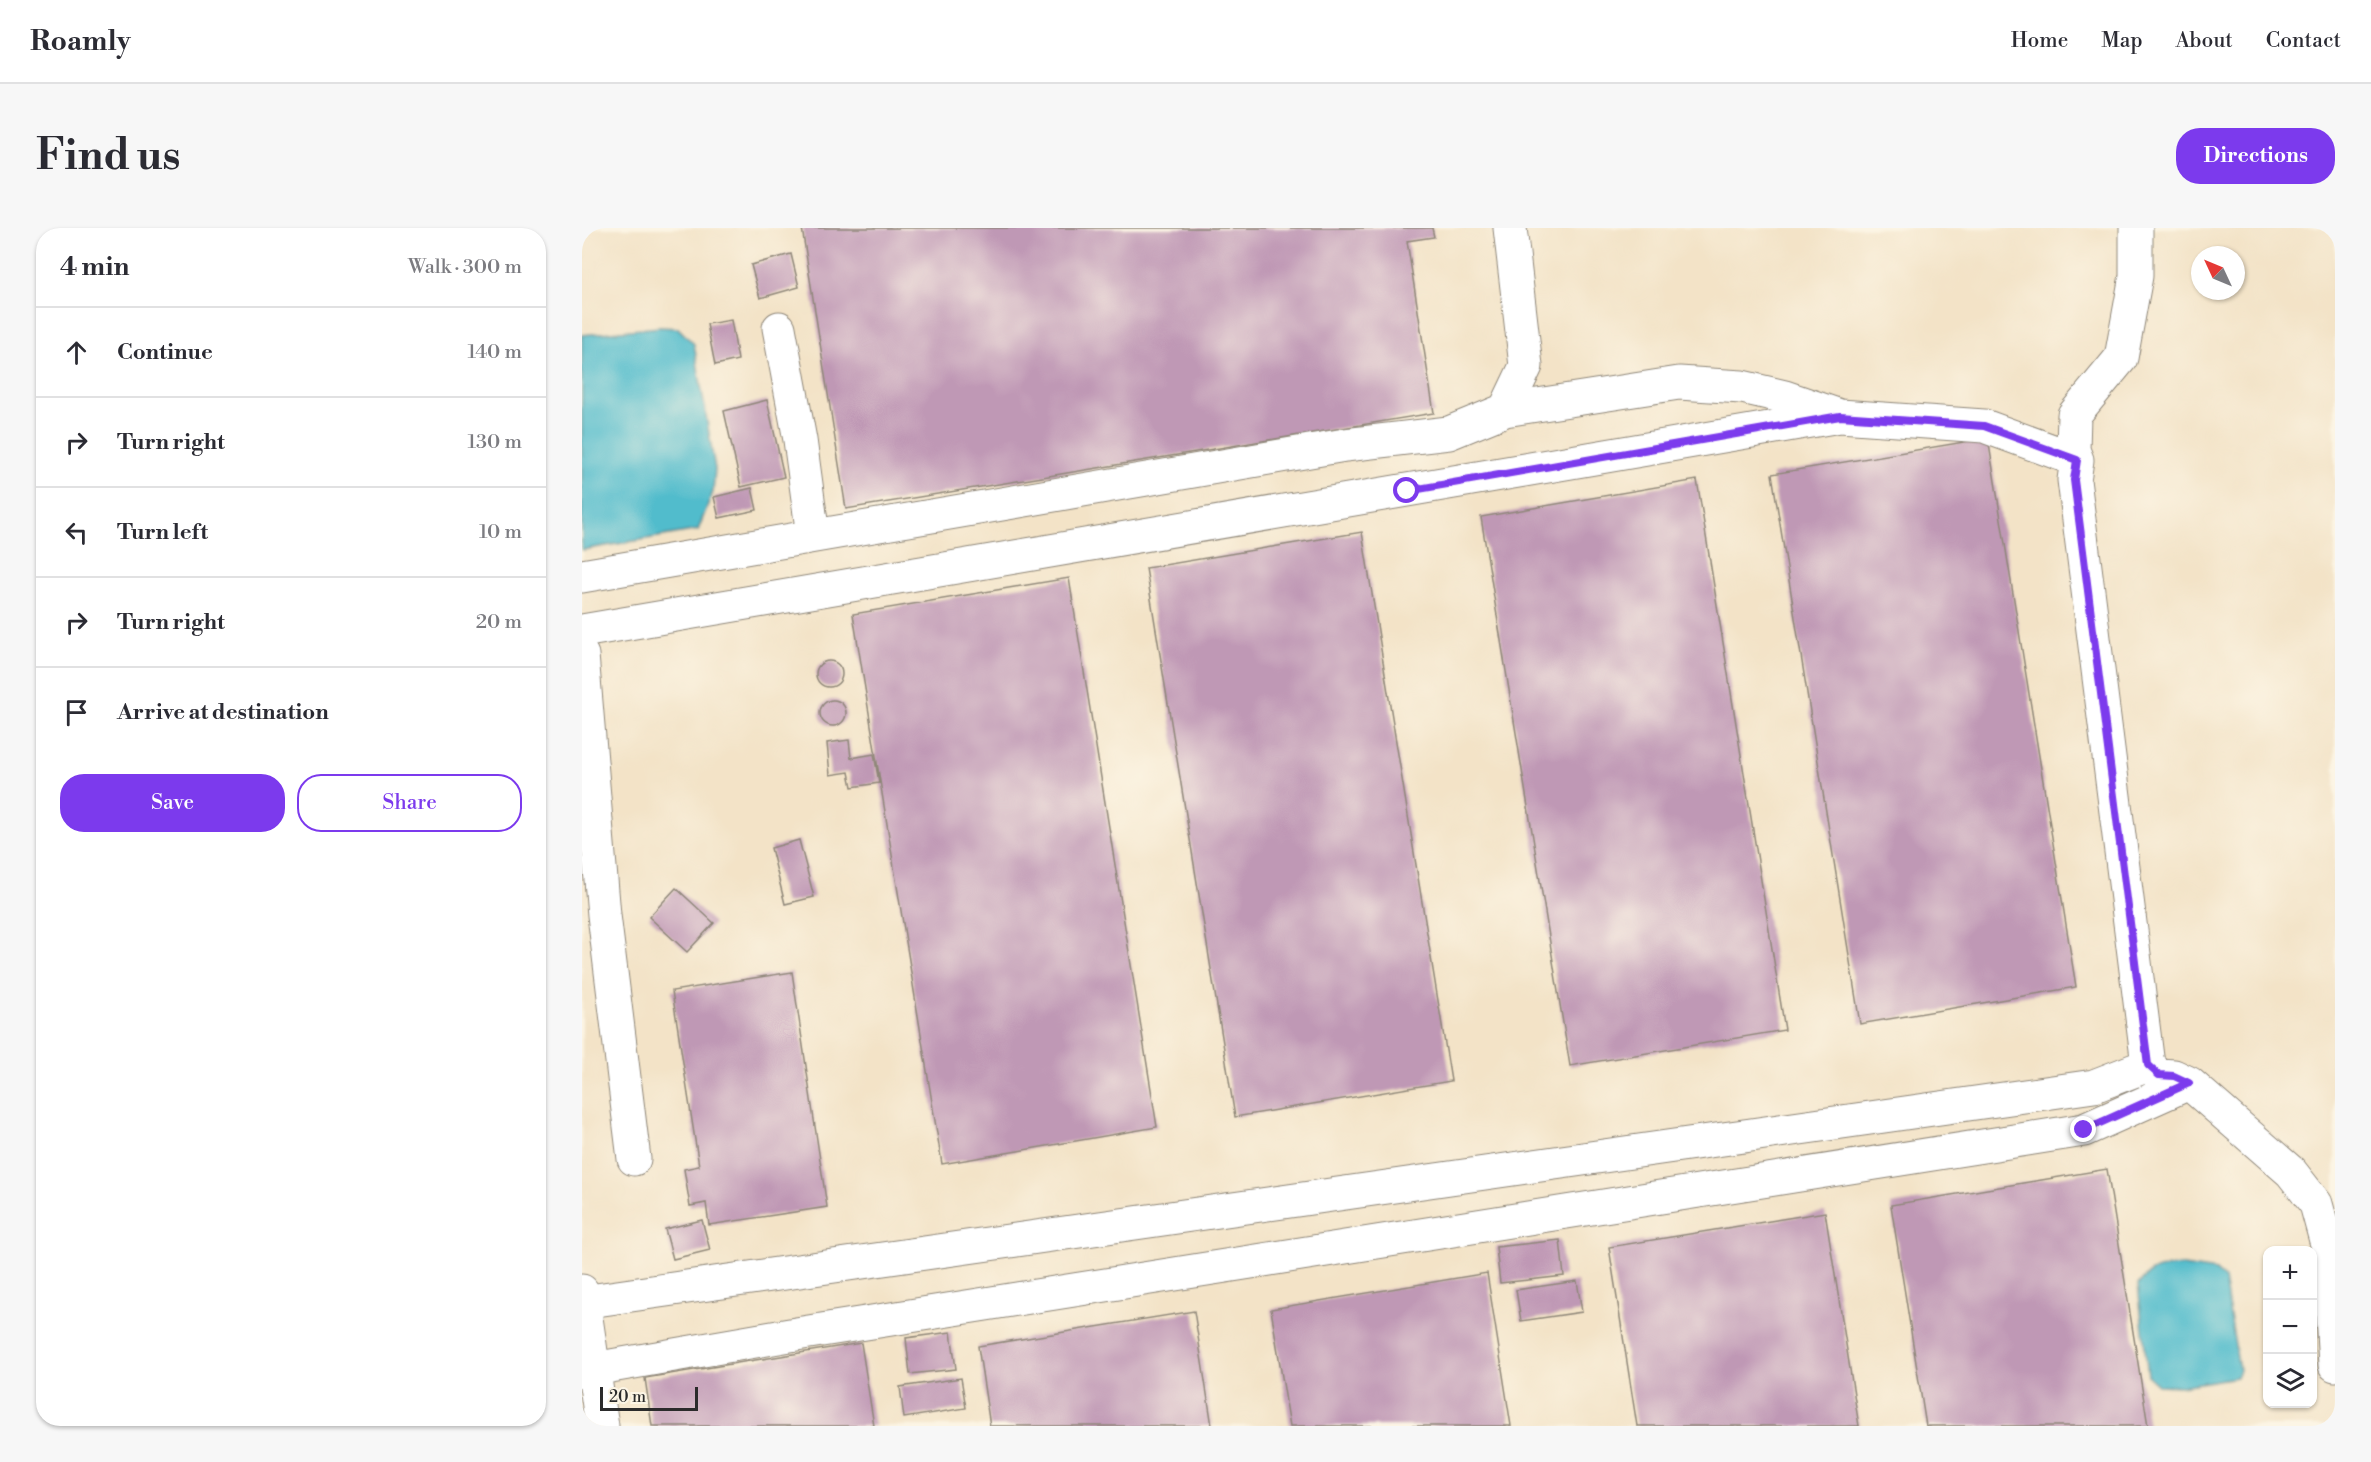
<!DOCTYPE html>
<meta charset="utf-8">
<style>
body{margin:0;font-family:"Libre Bodoni",serif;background:#f7f7f7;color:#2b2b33}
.controls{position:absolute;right:18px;bottom:18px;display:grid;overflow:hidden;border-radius:12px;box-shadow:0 2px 4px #0004}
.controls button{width:54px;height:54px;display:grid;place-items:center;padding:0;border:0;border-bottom:2px solid #e1e1e2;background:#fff;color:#2b2b33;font:30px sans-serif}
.compass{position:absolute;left:1609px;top:18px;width:54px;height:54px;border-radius:50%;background:#fff;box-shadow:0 2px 4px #0004;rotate:314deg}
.scale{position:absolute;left:18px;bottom:15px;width:98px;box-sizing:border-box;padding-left:6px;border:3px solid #2b2b2b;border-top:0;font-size:16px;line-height:21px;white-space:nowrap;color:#2b2b2b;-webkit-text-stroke:4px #fcf5e5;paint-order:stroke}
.stop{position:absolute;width:18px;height:18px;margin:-14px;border:4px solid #7c3aed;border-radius:50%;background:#fff}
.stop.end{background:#7c3aed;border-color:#fff;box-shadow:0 2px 6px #0008}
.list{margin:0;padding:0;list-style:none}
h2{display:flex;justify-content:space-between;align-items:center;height:78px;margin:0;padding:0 24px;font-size:26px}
h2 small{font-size:20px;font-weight:400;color:#7c7c81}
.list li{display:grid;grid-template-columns:39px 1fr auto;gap:18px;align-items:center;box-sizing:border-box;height:90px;padding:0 24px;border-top:2px solid #e1e1e2}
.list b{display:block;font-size:22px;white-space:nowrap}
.list em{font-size:20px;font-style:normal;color:#7c7c81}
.actions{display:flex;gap:12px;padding:18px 24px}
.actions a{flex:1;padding:14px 0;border:2px solid #7c3aed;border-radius:24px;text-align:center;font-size:21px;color:#7c3aed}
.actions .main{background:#7c3aed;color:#fff}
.icon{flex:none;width:33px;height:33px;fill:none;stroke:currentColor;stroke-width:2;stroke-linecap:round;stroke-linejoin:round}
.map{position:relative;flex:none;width:1753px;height:1198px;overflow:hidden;border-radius:24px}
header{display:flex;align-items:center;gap:36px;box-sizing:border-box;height:84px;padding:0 30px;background:#fff;border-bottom:2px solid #e1e1e2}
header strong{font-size:28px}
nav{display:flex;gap:33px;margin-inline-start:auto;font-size:21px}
.intro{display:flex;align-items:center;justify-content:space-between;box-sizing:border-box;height:144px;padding:0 36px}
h1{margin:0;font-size:42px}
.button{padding:15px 27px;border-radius:24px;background:#7c3aed;color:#fff;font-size:21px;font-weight:700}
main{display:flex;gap:36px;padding:0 36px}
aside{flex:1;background:#fff;border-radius:24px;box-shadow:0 2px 4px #0004}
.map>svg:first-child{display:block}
</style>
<header>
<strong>Roamly</strong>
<nav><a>Home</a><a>Map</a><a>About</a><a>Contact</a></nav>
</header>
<div class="intro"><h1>Find us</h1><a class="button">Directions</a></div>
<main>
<aside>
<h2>4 min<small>Walk · 300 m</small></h2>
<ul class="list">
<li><svg class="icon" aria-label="ahead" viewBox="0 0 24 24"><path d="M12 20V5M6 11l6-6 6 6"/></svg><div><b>Continue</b></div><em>140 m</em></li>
<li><svg class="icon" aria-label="right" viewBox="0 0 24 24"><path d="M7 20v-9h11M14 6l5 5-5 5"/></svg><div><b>Turn right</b></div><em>130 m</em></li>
<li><svg class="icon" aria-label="left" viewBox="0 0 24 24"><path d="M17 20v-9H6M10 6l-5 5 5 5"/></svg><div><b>Turn left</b></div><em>10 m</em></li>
<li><svg class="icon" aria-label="right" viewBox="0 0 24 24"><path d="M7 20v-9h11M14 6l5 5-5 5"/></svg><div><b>Turn right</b></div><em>20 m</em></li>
<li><svg class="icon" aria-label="arrive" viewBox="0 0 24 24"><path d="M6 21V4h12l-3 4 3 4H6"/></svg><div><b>Arrive at destination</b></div></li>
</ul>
<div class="actions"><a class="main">Save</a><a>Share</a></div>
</aside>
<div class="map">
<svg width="1753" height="1198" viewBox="0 0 1753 1198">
<rect width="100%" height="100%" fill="#fcf5e5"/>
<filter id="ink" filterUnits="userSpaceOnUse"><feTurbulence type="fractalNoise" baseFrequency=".0167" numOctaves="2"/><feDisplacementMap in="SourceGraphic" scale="12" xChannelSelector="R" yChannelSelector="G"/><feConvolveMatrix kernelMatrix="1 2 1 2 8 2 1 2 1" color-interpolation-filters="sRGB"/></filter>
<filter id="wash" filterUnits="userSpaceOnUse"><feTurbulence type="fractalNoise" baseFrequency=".008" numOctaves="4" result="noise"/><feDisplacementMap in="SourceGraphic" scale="24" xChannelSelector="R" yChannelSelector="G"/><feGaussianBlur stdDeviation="1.35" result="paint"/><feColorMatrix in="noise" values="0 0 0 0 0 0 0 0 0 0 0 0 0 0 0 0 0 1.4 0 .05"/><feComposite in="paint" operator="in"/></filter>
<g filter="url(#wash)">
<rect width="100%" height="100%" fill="#f3e3c7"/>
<path fill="#51bccc" stroke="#3e747c" stroke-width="1.5" d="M78 99 96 100 112 116 133 241 131 264 116 302 0 322V107Z
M1601 1038 1634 1043 1642 1051 1657 1142 1654 1149 1599 1158 1576 1157 1566 1148 1556 1057C1569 1039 1580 1040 1601 1038Z"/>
<g id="blocks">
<path fill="#bf98b5" d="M220 0H850L852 9 825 13 852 185 264 281Z
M209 26 217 59 178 70 169 37Z
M149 92 156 132 133 137 125 96Z
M185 172 202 249 159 259 142 183Z
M1406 210 1494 759 1278 796 1190 246Z
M1115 252 1203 802 988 838 899 289Z
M170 260 175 282 137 290 132 269Z
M780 304 869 853 653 889 564 340Z
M487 350 575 899 360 936 271 386Z
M234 446a13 13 0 1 1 26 0a13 13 0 1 1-26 0Z
M238 485a13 13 0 1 1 26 0a13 13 0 1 1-26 0Z
M267 512 269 530 292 526 297 555 270 559 267 544 248 547 245 515Z
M217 612 232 669 203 676 189 620Z
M94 660 132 695 105 724 67 689Z
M210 744 245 979 127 997 124 975 108 978 102 941 117 938 90 763Z
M1525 941 1566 1198H1344L1309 977Z
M1243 984 1277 1198H1055L1027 1019Z
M120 992 128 1022 91 1031 83 1001Z
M978 1012 982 1048 918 1055 914 1019Z
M905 1045 929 1198H708L689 1081Z
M995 1053 1000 1084 939 1093 934 1062Z
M612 1083 630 1198H408L396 1118Z
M369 1104 374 1141 328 1146 324 1110Z
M279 1115 292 1198H70L63 1150Z
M379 1150 384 1180 322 1190 318 1159Z"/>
</g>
</g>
<g filter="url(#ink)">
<use href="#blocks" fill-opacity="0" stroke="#8f8779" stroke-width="1.5"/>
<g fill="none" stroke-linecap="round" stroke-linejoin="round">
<g stroke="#8f8779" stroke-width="35">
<path id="minor" d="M928 0 944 138 923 182 1097 155 1160 159 1203 169 1255 187
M197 100 218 212 231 308
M1495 232 1491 222 1492 187 1539 130 1554 48V0
M0 348 763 217 867 205 923 182
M0 403 1258 188 1402 198 1495 232 1492 252 1566 837 1577 847 1592 848 1607 855 1709 944 1734 976 1746 1020 1753 1137
M0 427 22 687 52 931
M0 1063 20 1198
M0 1074 1512 858 1566 837
M0 1143 208 1107 1502 902 1607 855"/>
</g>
<use href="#minor" stroke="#fff" stroke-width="33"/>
</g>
</g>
<g fill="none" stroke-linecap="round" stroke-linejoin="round" filter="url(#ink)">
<path stroke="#7c3aed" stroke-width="8" d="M825 263 1258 188 1402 198 1495 232 1492 252 1566 837 1577 847 1592 848 1607 855 1502 902"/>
</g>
</svg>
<div class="controls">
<button>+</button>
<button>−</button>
<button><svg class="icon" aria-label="layers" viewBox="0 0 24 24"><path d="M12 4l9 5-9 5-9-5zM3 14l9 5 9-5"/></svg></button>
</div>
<svg class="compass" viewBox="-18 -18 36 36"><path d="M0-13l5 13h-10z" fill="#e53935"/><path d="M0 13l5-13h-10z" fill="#7c7c81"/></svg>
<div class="scale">20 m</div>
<div class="stop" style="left:825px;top:263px"></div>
<div class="stop end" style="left:1502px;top:902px"></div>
</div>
</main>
